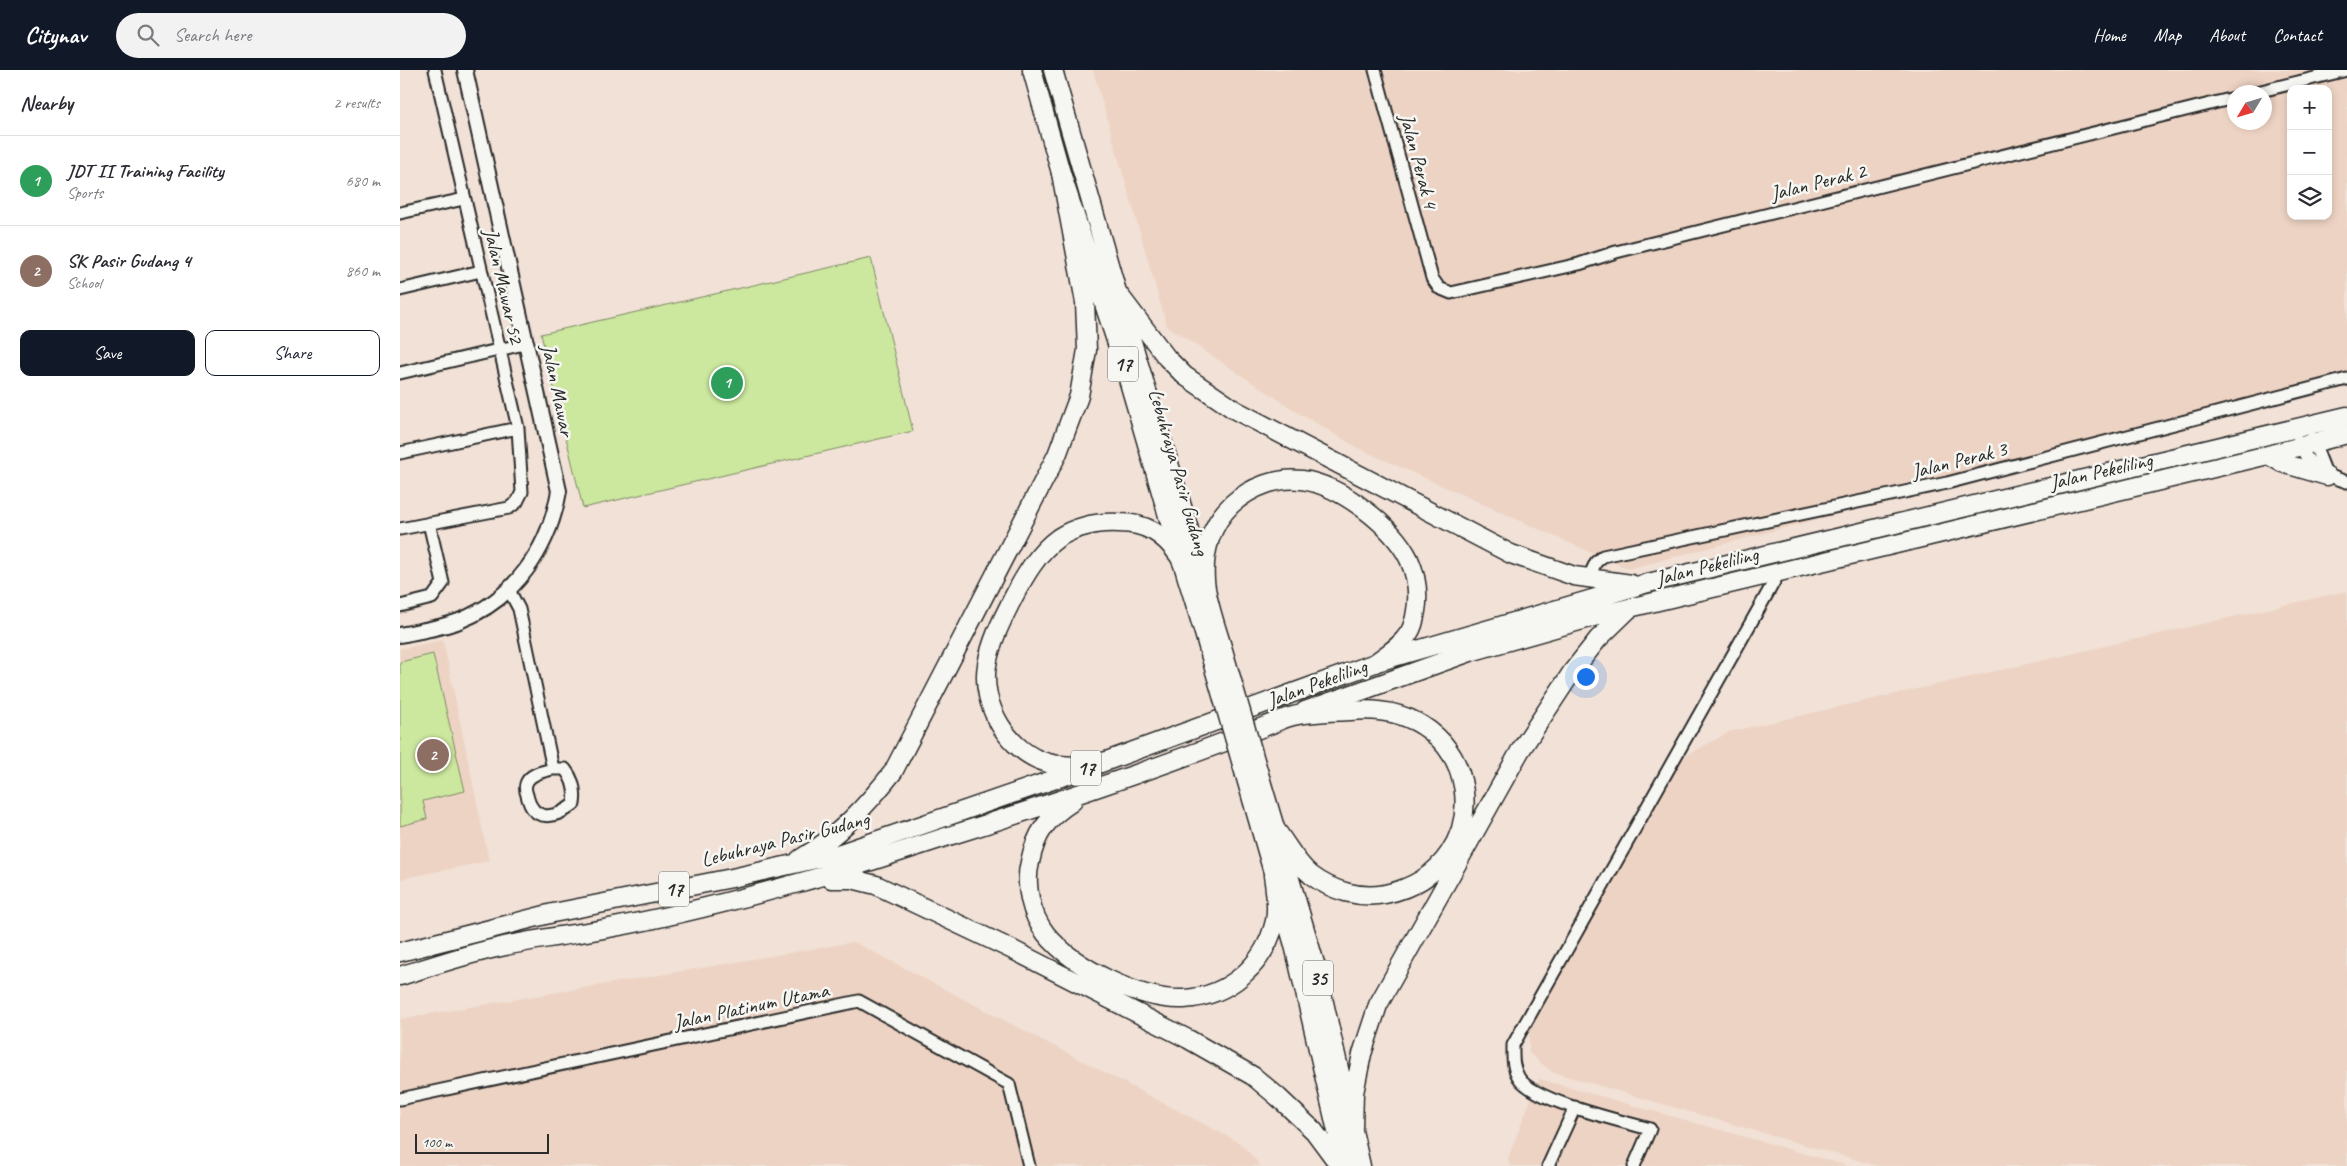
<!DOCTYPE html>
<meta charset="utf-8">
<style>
body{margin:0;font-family:Caveat,sans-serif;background:#f2f2f3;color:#2b2b33}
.controls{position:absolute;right:15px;top:15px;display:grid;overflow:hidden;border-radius:10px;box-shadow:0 2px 8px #0003}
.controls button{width:45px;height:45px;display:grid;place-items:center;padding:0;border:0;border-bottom:1px solid #e1e1e2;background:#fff;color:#2b2b33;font:25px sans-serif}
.compass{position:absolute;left:1827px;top:15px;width:45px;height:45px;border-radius:50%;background:#fff;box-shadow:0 2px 8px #0003;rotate:232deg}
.scale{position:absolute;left:15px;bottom:12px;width:134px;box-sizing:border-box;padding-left:5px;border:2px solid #2b2b2b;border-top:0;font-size:14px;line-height:18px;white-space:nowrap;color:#2b2b2b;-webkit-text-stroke:4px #f6f6f2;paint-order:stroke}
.you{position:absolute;left:1185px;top:606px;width:18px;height:18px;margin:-12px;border:4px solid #fff;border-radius:50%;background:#1a73e8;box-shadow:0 0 0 8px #1a73e833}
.badge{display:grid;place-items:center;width:32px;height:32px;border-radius:50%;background:#111827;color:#fff;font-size:16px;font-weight:700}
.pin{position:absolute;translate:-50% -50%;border:2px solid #fff;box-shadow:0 1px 5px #0006}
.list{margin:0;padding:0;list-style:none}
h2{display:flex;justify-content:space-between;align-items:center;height:65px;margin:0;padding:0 20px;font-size:21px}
h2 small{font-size:16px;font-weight:400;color:#7c7c81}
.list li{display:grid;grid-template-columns:32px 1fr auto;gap:15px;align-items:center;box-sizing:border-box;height:90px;padding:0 20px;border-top:1px solid #e1e1e2}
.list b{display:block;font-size:19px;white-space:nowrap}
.list p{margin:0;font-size:16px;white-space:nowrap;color:#7c7c81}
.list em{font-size:16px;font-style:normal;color:#7c7c81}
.actions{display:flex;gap:10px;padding:15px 20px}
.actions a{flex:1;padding:11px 0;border:1px solid #111827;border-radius:10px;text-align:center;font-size:18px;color:#111827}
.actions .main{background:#111827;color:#fff}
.icon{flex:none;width:28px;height:28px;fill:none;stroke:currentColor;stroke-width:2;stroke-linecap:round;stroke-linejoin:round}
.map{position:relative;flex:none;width:1947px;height:1096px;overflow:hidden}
header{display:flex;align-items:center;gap:30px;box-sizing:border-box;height:70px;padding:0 25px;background:#111827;color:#fff}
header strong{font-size:24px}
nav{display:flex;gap:28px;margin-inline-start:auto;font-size:18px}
.search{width:350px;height:45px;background:#f2f2f3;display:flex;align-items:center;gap:12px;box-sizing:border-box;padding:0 18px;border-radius:28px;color:#7c7c81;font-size:19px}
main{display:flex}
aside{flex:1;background:#fff}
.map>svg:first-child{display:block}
</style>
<header>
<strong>Citynav</strong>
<div class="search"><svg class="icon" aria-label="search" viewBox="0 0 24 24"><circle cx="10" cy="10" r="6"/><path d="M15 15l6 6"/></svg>Search here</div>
<nav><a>Home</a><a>Map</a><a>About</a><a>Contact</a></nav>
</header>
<main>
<aside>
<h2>Nearby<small>2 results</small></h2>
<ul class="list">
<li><span class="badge" style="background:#2e9e5b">1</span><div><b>JDT II Training Facility</b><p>Sports</p></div><em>680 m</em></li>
<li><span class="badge" style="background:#8d6e63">2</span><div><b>SK Pasir Gudang 4</b><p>School</p></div><em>860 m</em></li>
</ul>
<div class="actions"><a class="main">Save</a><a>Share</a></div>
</aside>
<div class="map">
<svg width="1947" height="1096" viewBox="0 0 1947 1096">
<rect width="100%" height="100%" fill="#f1e1d6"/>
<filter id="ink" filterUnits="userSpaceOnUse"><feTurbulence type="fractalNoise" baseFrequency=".02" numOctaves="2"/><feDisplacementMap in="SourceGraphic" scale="10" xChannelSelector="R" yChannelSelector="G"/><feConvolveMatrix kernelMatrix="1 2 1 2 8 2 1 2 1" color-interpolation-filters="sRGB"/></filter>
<g filter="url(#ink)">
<path fill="#edd3c3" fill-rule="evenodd" d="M693 0H1947V310L1228 499 960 379 899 343 767 256ZM1891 19H1928V146H1891ZM1834 22H1864V52H1834Z
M1947 521V1096H1478L1152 1002 1129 983V960L1277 691 1329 662Z
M43 570 89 791 0 809V579Z
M454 872 840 1073 861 1096H0V949Z
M1139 1009 1448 1096H1110L1108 1088Z"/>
<path fill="#cce79e" stroke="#7c8964" d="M471 188 513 361 183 438 141 264Z
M33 584 65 721 23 731 27 749 0 756V592Z"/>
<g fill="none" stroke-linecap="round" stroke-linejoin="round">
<g stroke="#2b2b2b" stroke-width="15">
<path id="minor" d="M975 0 1032 208 1039 218 1051 223 1179 194 1216 182 1834 28
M1857 22 1947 0
M0 143 64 129
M0 220 81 201
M0 303 128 273
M1912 368 1927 406
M1898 371C1910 399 1919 403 1947 412
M0 383 118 358
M0 459 109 438 117 432 122 422 118 358 35 0
M1188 509 1196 492 1203 486 1547 413 1947 309
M109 520 119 539 153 699
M0 536 32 528 43 513 29 453
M153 699H165C173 709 176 721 174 734 155 749 133 753 127 725 125 720 125 714 128 710 133 703 145 701 153 699Z
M0 1029 459 931 609 1014 629 1096
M1148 1096 1175 1037
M1234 1096 1250 1059C1221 1051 1134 1031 1119 1008 1112 997 1113 987 1113 975L1380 501"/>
</g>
<g stroke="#2b2b2b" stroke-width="18">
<path id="tertiary" d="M0 565C19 561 41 558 59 551 115 529 149 479 159 421L65 0"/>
</g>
<g stroke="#2b2b2b" stroke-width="21">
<path id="primary" d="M632 0 661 103 724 295 780 487
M653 0 717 222 804 509
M717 222 767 288 785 306 835 340 1111 484 1174 506 1231 514
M1868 385 1882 393 1927 406
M980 591 1244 514 1947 346
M905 641 1070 582 1204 544 1868 385 1947 364"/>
</g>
<g stroke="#2b2b2b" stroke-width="21">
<path id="trunk" d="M682 696C671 696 659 696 648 693 609 683 580 635 587 595 591 571 602 550 613 528 624 507 638 482 658 468 677 456 698 452 719 453 746 453 764 464 779 486 784 494 786 506 789 514 797 540 805 565 812 591
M857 697 916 897 961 1096
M845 705 894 875 945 1096
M672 732C647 748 636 763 630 792 624 815 631 845 646 864 673 897 740 931 784 929 829 926 865 895 875 851 878 836 875 820 873 805
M400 789C438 767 467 735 493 702L657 385 679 326 687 280 685 232 661 103
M431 809H452L476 815 613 880 788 969 853 1006 878 1027 914 1061 940 1096
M0 882 153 843 332 808 438 784 690 697 975 593C987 584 1001 576 1009 563 1013 557 1015 548 1016 541 1019 524 1016 505 1009 489 992 455 940 415 902 410 877 407 851 417 832 434 811 454 803 482 805 510 806 531 819 565 825 587
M0 906C32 896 64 885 96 878 134 869 172 865 209 858 270 847 337 830 398 813 450 799 502 781 555 764 660 731 764 696 866 656 875 653 884 648 893 646 911 642 931 642 950 641 1086 628 1105 799 985 824 960 829 932 821 911 805 896 793 888 776 876 760
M953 1058 954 1023 962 984 978 935 1120 681 1172 602 1198 569 1230 538"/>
</g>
<use href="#minor" stroke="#f6f6f2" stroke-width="11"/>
<use href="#tertiary" stroke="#f6f6f2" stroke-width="14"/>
<use href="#primary" stroke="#f6f6f2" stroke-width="18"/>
<use href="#trunk" stroke="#f6f6f2" stroke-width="18"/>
<g stroke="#2b2b2b" stroke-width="21" stroke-linecap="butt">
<path id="trunk-bridge" d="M825 587 857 697
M812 591 845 705"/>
</g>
<use href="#trunk-bridge" stroke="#f6f6f2" stroke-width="18"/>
</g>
</g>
<g text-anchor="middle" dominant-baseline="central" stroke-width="5" stroke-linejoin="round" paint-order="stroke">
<g fill="#f6f6f2" stroke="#686867" stroke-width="1">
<rect x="708" y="276.5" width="30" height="35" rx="4"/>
<rect x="671" y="680.5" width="30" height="35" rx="4"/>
<rect x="259" y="801.5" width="30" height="35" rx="4"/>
<rect x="903" y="890.5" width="30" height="35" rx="4"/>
</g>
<g font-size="20" font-weight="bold" fill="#2b2b2b">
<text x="723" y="294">17</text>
<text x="686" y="698">17</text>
<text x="274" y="819">17</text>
<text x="918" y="908">35</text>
</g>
<g font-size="21" fill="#2b2b2b" stroke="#f6f6f2">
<text transform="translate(1019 91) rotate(75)">Jalan Perak 4</text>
<text transform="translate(1418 112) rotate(-14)">Jalan Perak 2</text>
<text transform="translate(104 216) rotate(77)">Jalan Mawar 52</text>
<text transform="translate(158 320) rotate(78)">Jalan Mawar</text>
<text transform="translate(1559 390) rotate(-14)">Jalan Perak 3</text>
<text transform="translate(1701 401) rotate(-13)">Jalan Pekeliling</text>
<text transform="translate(779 402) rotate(74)">Lebuhraya Pasir Gudang</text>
<text transform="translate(1307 496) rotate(-14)">Jalan Pekeliling</text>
<text transform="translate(917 613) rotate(-20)">Jalan Pekeliling</text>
<text transform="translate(385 769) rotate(-14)">Lebuhraya Pasir Gudang</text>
<text transform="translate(351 936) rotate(-12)">Jalan Platinum Utama</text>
</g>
</g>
</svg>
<div class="controls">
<button>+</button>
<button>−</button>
<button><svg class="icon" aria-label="layers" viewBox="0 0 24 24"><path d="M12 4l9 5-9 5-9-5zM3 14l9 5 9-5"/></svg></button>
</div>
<svg class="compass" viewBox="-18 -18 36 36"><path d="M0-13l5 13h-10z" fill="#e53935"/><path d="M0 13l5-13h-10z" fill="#7c7c81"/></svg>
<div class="scale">100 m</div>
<div class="you"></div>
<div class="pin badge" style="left:327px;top:313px;background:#2e9e5b">1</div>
<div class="pin badge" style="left:33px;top:685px;background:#8d6e63">2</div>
</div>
</main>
